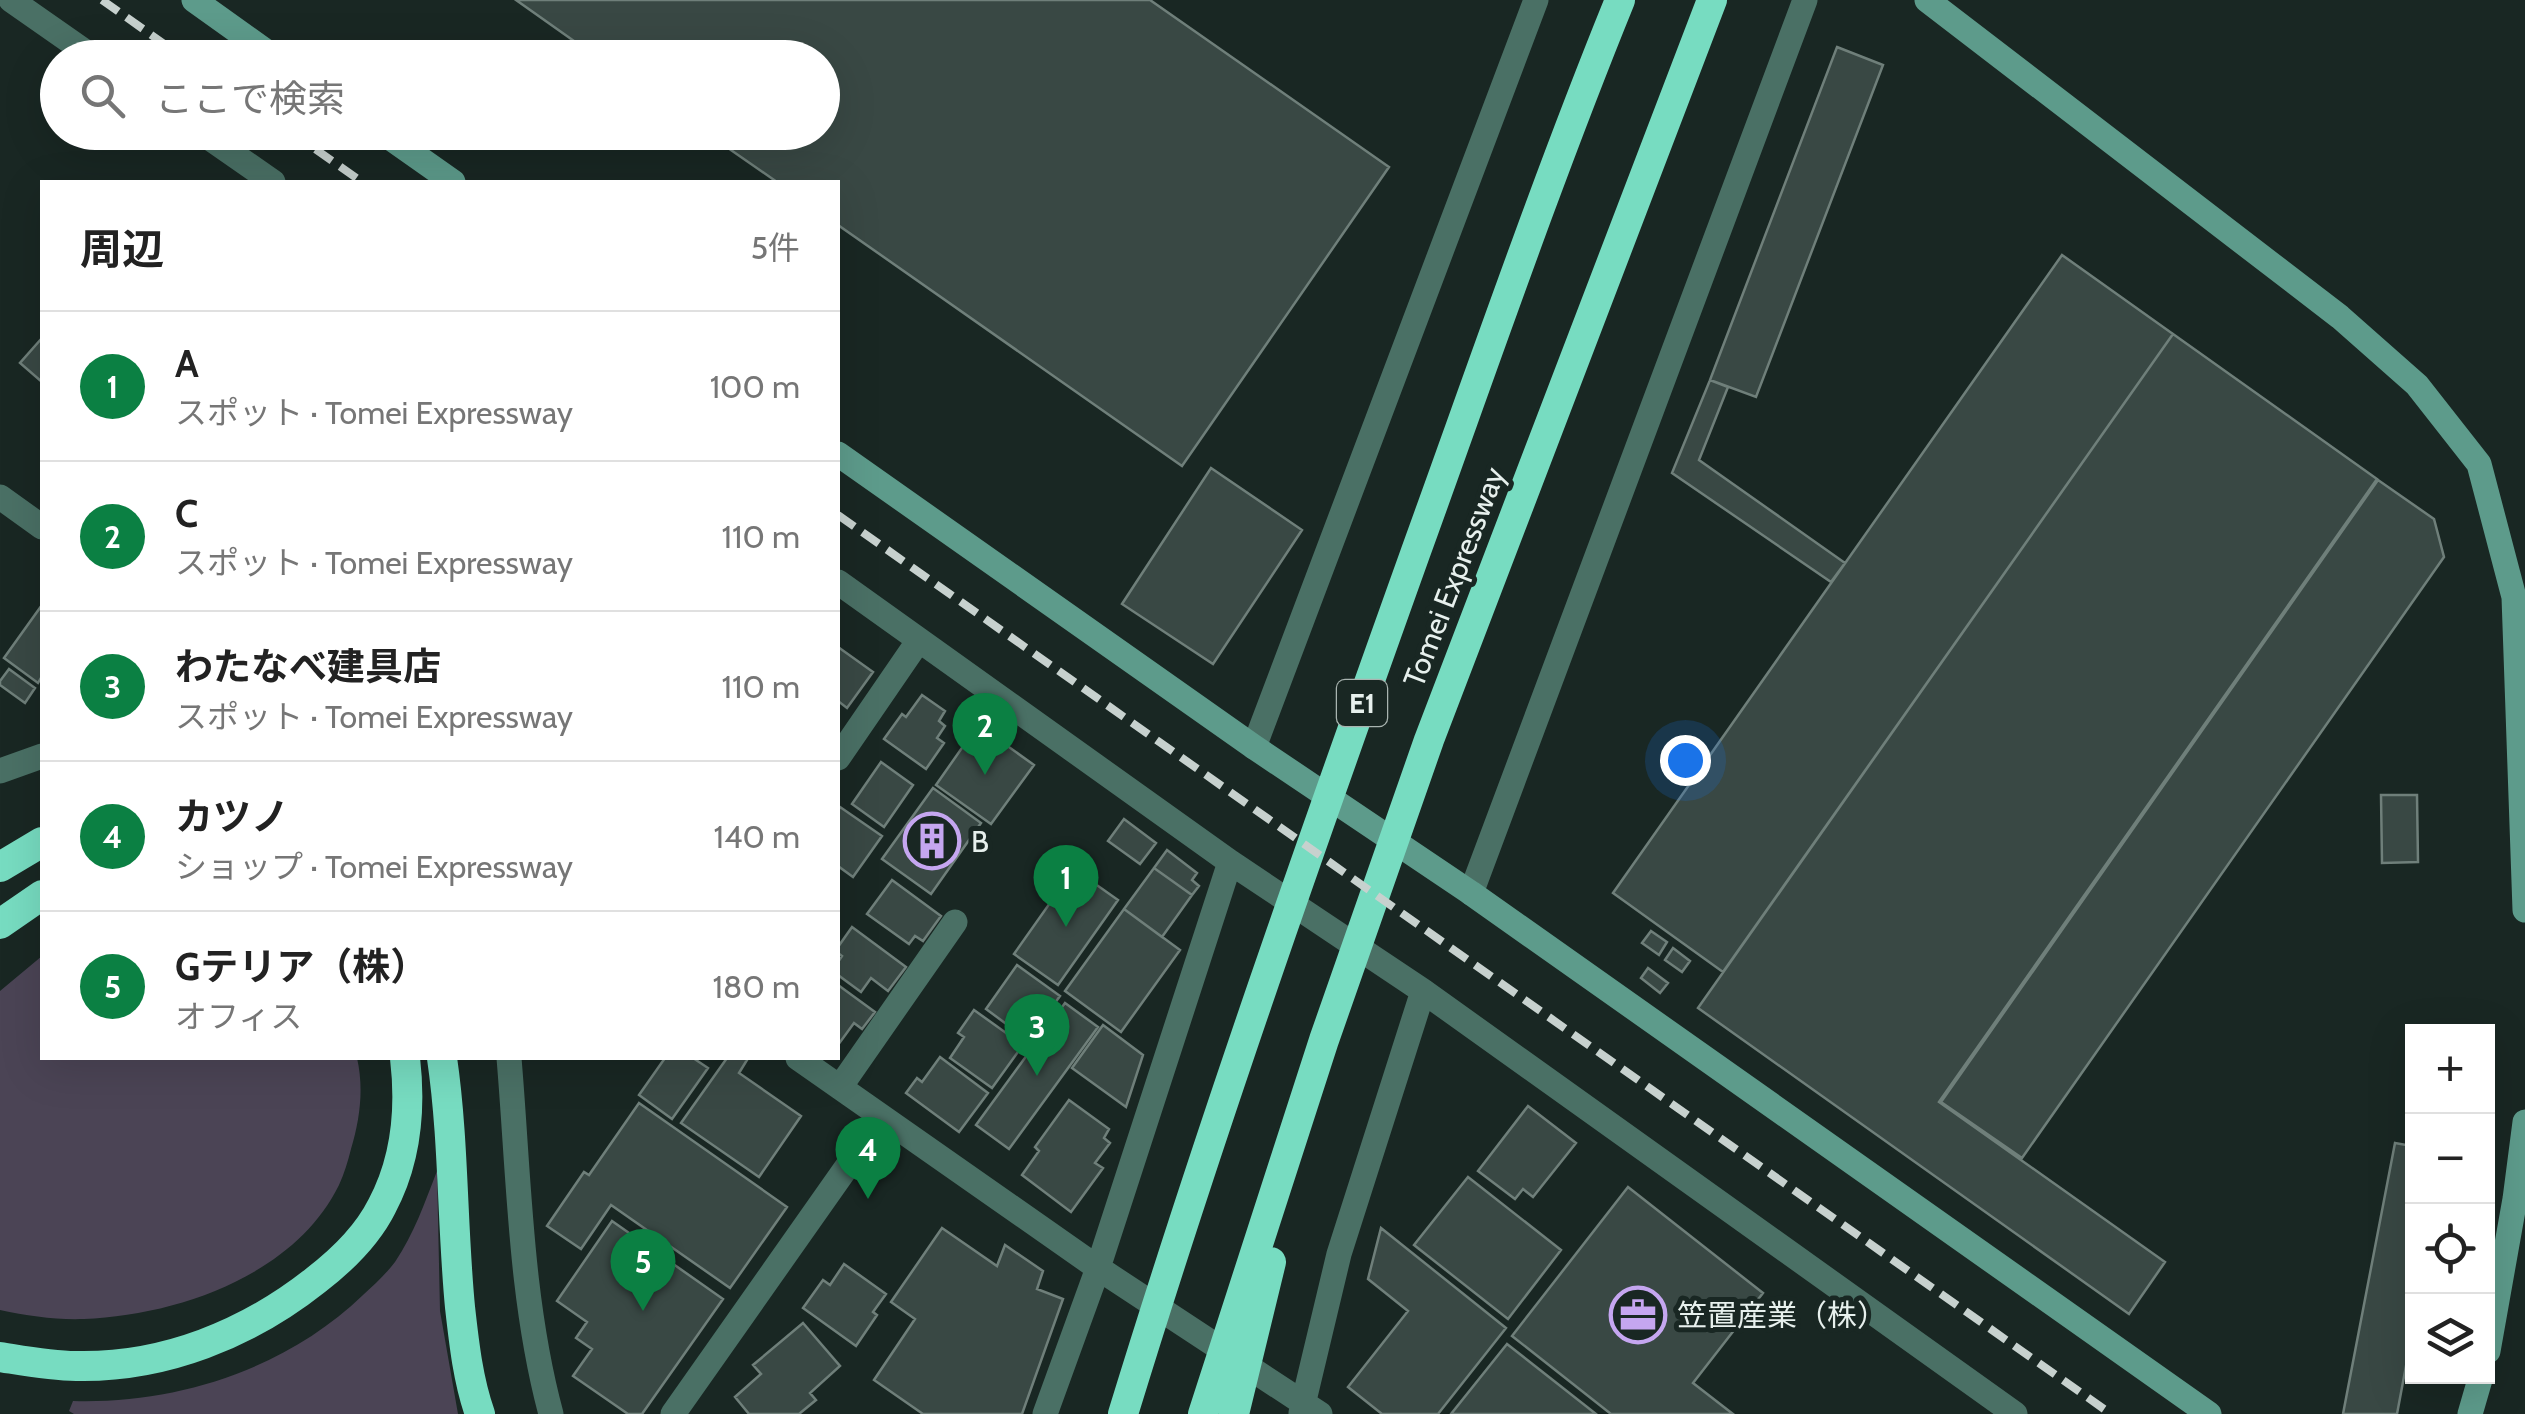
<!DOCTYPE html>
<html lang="ja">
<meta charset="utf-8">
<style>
body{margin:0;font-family:Cabin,"Noto Sans JP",sans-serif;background:#f2f2f2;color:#222}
.controls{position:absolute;right:30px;bottom:30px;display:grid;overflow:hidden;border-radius:0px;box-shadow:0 10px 40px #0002}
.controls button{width:90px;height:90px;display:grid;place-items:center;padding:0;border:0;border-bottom:2px solid #e0e0e0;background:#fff;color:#222;font:50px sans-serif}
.you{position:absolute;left:1685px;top:760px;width:35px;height:35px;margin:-25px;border:8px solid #fff;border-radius:50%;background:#1a73e8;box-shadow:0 0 0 15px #1a73e833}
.badge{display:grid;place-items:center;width:65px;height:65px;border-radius:50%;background:#0b8043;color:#fff;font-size:32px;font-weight:700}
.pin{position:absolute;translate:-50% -82px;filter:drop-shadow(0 2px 5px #0008)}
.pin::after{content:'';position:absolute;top:52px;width:35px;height:30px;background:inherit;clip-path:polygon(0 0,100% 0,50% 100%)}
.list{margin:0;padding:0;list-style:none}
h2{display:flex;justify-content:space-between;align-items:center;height:130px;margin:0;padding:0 40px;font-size:42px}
h2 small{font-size:32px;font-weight:400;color:#767676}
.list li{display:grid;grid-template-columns:65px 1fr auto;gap:30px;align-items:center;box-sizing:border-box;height:150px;padding:0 40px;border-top:2px solid #e0e0e0}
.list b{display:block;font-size:38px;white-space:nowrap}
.list p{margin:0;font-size:32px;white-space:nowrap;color:#767676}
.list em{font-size:32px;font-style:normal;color:#767676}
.icon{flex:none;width:55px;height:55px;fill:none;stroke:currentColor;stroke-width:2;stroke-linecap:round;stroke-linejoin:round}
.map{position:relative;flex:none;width:2525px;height:1414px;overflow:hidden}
.search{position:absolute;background:#fff;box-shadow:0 10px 40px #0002;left:40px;top:40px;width:800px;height:110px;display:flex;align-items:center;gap:25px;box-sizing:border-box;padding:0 35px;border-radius:55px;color:#767676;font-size:38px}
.panel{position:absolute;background:#fff;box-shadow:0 10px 40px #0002;left:40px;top:180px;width:800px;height:880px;border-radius:0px}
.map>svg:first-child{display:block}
</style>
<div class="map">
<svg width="2525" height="1414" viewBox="0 0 2525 1414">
<rect width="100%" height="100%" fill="#192723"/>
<path fill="#4b4455" d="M42 956V1058H357C364 1088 360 1119 351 1149 348 1161 344 1174 339 1185 295 1275 178 1315 84 1319 56 1320 28 1316 0 1310V991Z
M437 1171 440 1311 458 1414H74L69 1411 73 1401C178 1404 286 1369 363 1295 374 1285 386 1274 395 1262 414 1234 425 1202 437 1171Z"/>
<path fill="#394844" stroke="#6f7f7a" stroke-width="2.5" d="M516 0H1150L1389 167 1182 466 838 225V182H777L705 132H822V58H598Z
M1837 47 1883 65 1756 397 1710 380Z
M2062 255 2173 334 1723 972 1613 893Z
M2173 334 2377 479 1939 1102 2165 1262 2129 1314 1698 1008Z
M42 338V382L20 363Z
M1710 380 1728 387 1699 460 1845 563 1831 582 1672 473Z
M1211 468 1302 530 1213 664 1122 604Z
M2378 480 2434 519 2444 557 2022 1158 1941 1102Z
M42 605V676L38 683 4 658Z
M838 647 873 672 847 708 838 701Z
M9 669 35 688 25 703 0 685V681Z
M922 695 945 711 939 721 945 726 937 738 944 743 926 769 884 739 902 714 906 717Z
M978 725 1034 765 991 824 936 785Z
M881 762 913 785 884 827 852 804Z
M933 788 981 823 931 894 882 859Z
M2381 795H2417L2418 862 2382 863Z
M840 807 882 836 853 877 838 866V811Z
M1124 819 1156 843 1140 864 1108 841Z
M1167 850 1197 873 1192 880 1199 886 1192 895 1154 868Z
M1154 868 1192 895 1162 937 1124 909Z
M1074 869 1118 900 1058 985 1014 954Z
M892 880 941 916 923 941 915 936 909 944 867 914Z
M1124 909 1180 950 1121 1032 1065 991Z
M852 927 906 967 888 991 871 978 861 992 838 975V962L842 956 838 953V947Z
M1651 931 1667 942 1659 955 1642 943Z
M1673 948 1690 961 1682 972 1665 960Z
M1017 965 1060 996 1028 1040 986 1009Z
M1648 968 1668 983 1660 993 1641 978Z
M838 985 875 1012 862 1029 854 1023 838 1045Z
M1065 1003 1098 1027 1009 1149 976 1125Z
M974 1010 1023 1045 992 1088 950 1058 964 1037 958 1033Z
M1103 1025 1143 1055 1126 1107 1072 1068Z
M940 1057 988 1093 959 1132 906 1093 917 1078 922 1082Z
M665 1058H693L708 1068 672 1119 639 1095Z
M727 1058H743L747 1060 739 1073 801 1116 759 1177 681 1123Z
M1069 1100 1109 1129 1104 1138 1110 1143 1095 1163 1103 1168 1071 1212 1022 1175 1039 1151 1035 1147Z
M639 1103 787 1207 730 1288 611 1205 581 1249 547 1226 584 1172 589 1175Z
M1528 1106 1576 1143 1533 1197 1523 1189 1515 1199 1478 1171Z
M2395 1143 2412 1146V1334L2397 1414H2343Z
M1468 1177 1561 1250 1508 1319 1414 1245Z
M1628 1187 1763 1293 1693 1383 1733 1414H1611L1512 1336Z
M612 1221 723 1299 642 1414H628L573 1376 592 1349 576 1338 587 1322 557 1301Z
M942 1228 997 1266 1005 1245 1043 1271 1037 1289 1063 1299 1022 1414H923L874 1380 915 1319 891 1302Z
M1381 1228 1506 1328 1438 1414H1382L1348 1387 1408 1311 1368 1279Z
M844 1264 886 1294 873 1312 877 1315 856 1346 803 1308 823 1280 830 1285Z
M803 1323 840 1366 810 1393 816 1400 799 1414H749L735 1397 761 1374 753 1365Z
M1507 1344 1596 1414H1451Z"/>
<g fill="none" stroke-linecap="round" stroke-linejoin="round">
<path stroke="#4a7065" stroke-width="25" d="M11 0 94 58
M201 132 273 182
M0 497 42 527
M838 582 1230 862 1423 991 2015 1414
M1254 747 1536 0
M838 758 919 640
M0 771 42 756
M1471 893 1805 0
M509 1058C519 1176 520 1299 551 1414
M798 1058 1098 1268 1320 1414
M840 1087 955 922
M1301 1413 1339 1254 1423 991
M673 1414 882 1117
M1045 1414 1098 1268 1230 862"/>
<path stroke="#5d9b8b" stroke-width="25" d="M194 0 275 58
M1927 0 2340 317 2417 385 2479 464 2514 597 2525 910
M382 132 453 182
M838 454 1254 747 1471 893 2209 1414
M2488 1351 2515 1199 2525 1122
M2470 1414 2481 1376"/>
<path stroke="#77dcc1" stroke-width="30" d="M0 867 42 842
M0 924 42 895
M442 1058C454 1140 452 1224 460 1307 464 1343 468 1380 480 1414
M0 1357C25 1361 51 1366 76 1366 164 1368 248 1334 316 1280 342 1260 367 1236 382 1206 407 1159 411 1109 405 1058
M1123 1414C1212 1124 1313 839 1415 554 1482 369 1546 182 1620 0
M1203 1414 1324 1040 1429 740 1712 0
M1234 1414 1271 1262"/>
<path stroke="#c7d1ce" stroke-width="8" stroke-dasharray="20 10" stroke-linecap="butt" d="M102 0 184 58
M291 132 362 182
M838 515 2111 1414"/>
</g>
<defs>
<g id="building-ring" transform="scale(2.875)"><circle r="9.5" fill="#192723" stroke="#c5a6f0" stroke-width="1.5"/><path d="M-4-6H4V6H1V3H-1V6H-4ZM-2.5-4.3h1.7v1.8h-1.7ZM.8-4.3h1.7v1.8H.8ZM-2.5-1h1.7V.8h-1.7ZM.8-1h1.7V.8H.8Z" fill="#c5a6f0"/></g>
<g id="office-ring" transform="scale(2.875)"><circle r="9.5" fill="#192723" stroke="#c5a6f0" stroke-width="1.5"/><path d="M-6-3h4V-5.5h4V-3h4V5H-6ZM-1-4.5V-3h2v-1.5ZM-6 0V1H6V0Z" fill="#c5a6f0"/></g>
</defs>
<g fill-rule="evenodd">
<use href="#building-ring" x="932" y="841"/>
<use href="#office-ring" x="1638" y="1315"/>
</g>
<g text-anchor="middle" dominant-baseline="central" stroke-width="10" stroke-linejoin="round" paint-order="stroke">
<rect fill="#192723" stroke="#a9b4b0" stroke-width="2.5" x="1337" y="680" width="50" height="46" rx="8"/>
<g font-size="28" font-weight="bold" fill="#e7f0ed">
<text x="1362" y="703">E1</text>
</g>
<g font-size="30" fill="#e7f0ed" stroke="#192723">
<text transform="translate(1454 577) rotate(-69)">Tomei Expressway</text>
</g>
<g font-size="30" fill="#e7f0ed" stroke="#192723" text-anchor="start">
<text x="971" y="841">B</text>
<text x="1677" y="1315">笠置産業（株）</text>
</g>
</g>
</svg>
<div class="controls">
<button>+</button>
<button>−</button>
<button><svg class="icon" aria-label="locate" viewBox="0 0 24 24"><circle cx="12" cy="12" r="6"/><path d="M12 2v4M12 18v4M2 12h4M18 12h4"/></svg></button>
<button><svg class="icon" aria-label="layers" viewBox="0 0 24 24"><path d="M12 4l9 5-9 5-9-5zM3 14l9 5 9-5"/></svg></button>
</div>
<div class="you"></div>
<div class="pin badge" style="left:1066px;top:927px">1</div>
<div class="pin badge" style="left:985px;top:775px">2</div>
<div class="pin badge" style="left:1037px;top:1076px">3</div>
<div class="pin badge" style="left:868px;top:1199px">4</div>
<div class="pin badge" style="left:643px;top:1311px">5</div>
<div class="search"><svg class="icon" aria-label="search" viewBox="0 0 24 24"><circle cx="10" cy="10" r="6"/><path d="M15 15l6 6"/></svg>ここで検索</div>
<section class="panel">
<h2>周辺<small>5件</small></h2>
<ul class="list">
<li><span class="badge">1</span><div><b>A</b><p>スポット · Tomei Expressway</p></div><em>100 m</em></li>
<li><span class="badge">2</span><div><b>C</b><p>スポット · Tomei Expressway</p></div><em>110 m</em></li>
<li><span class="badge">3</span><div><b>わたなべ建具店</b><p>スポット · Tomei Expressway</p></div><em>110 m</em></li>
<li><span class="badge">4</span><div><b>カツノ</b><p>ショップ · Tomei Expressway</p></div><em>140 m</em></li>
<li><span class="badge">5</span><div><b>Gテリア（株）</b><p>オフィス</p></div><em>180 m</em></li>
</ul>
</section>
</div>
